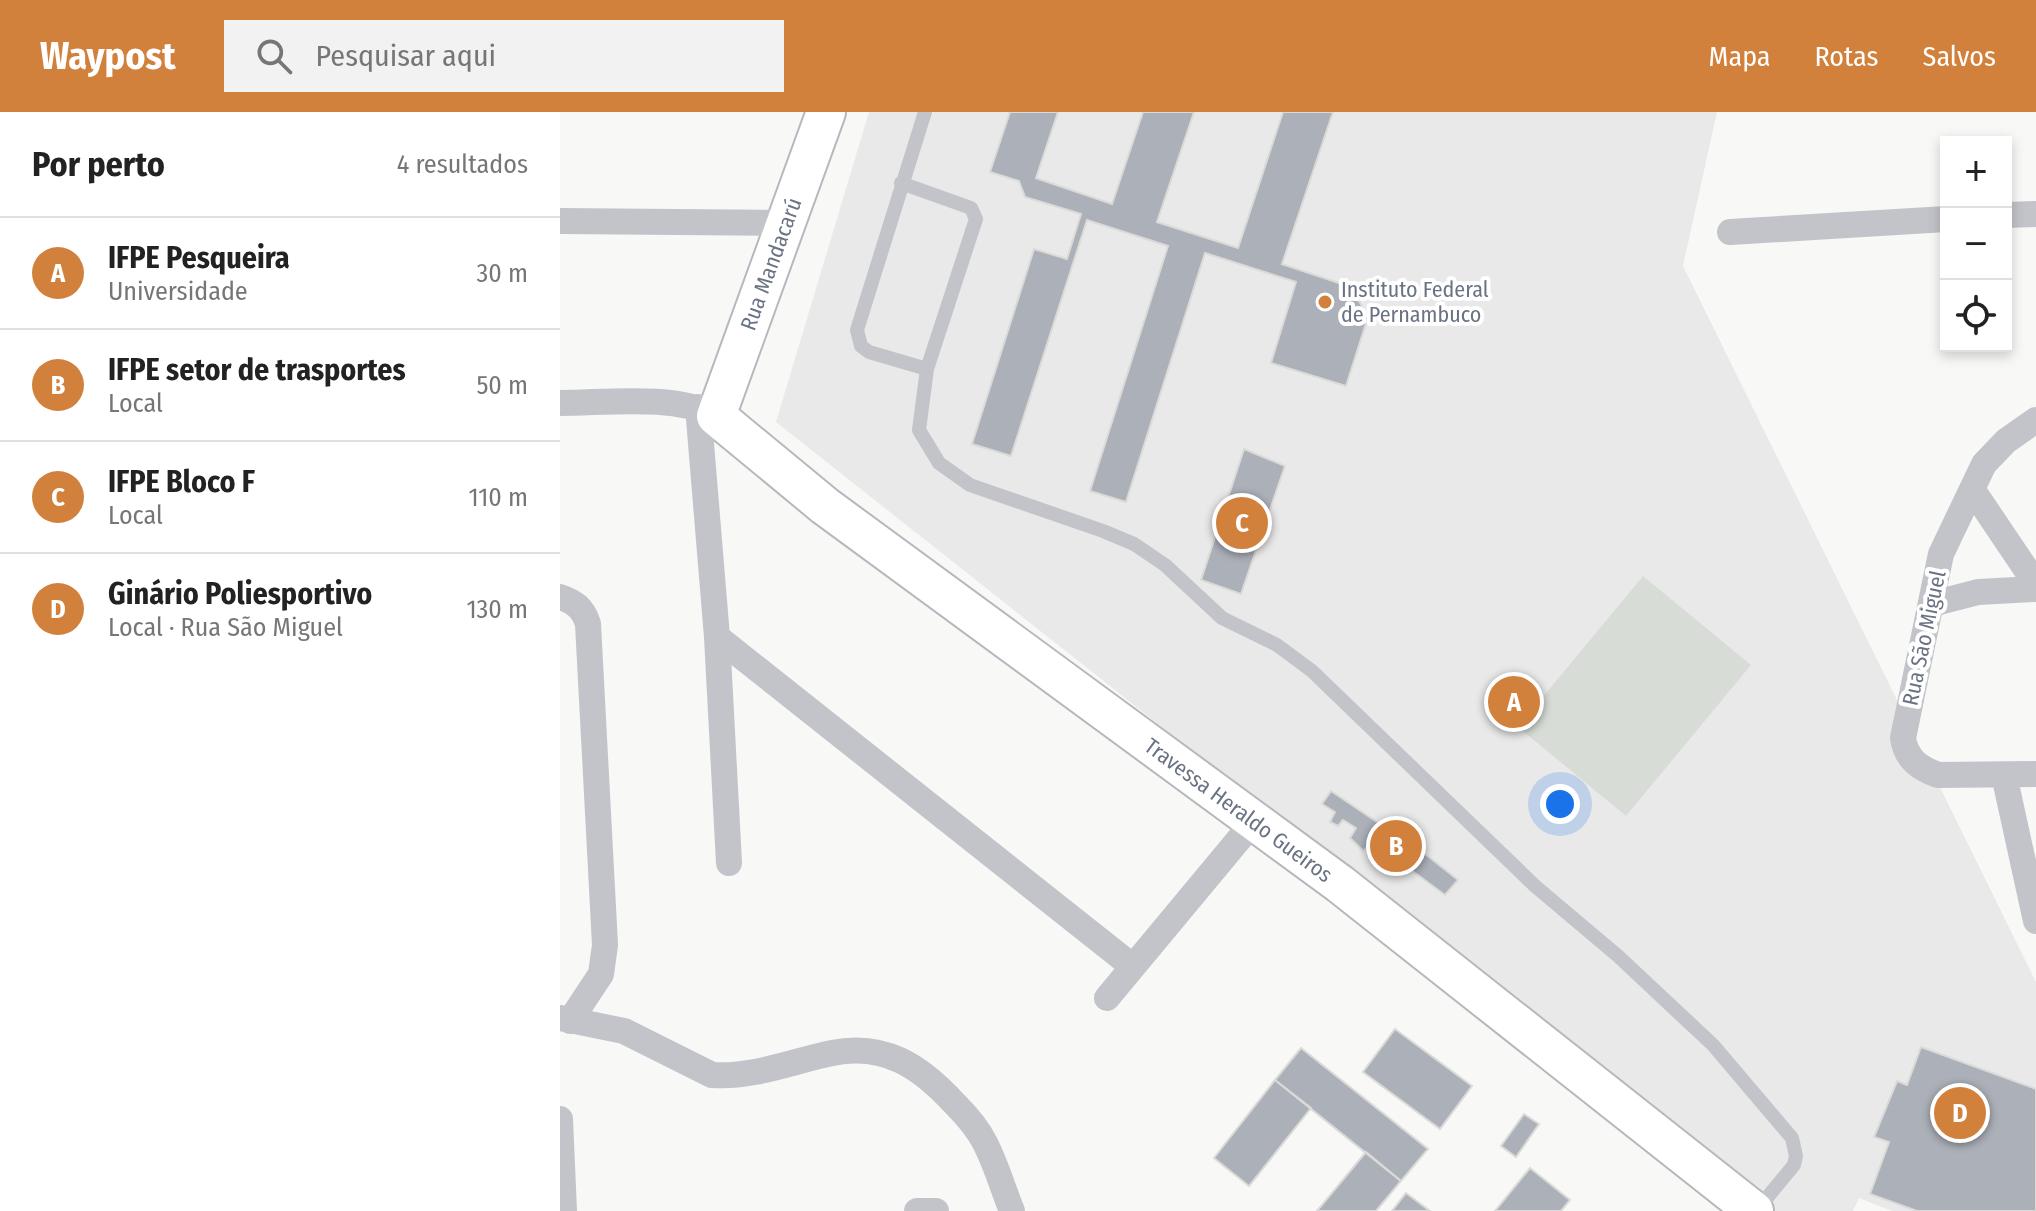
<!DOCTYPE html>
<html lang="pt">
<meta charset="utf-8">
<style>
body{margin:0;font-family:"Fira Sans Condensed",sans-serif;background:#f2f2f2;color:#222}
.controls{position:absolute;right:24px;top:24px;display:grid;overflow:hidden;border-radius:0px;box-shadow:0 4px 12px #0003}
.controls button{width:72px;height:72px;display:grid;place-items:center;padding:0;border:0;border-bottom:2px solid #e0e0e0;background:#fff;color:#222;font:40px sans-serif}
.you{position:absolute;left:1000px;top:692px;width:28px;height:28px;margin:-20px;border:6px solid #fff;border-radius:50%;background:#1a73e8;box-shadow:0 0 0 12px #1a73e833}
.badge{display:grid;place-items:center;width:52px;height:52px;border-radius:50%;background:#d2813c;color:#fff;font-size:26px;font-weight:700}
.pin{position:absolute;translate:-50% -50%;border:4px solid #fff;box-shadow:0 2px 8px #0006}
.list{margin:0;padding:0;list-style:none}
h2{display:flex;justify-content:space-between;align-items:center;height:104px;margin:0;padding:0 32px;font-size:34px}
h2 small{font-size:26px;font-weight:400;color:#767676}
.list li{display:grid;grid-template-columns:52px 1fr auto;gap:24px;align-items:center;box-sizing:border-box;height:112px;padding:0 32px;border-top:2px solid #e0e0e0}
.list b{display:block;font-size:30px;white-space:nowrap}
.list p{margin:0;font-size:26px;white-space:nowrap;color:#767676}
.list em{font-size:26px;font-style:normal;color:#767676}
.icon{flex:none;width:44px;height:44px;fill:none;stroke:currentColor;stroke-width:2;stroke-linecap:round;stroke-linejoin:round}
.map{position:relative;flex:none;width:1476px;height:1099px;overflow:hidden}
header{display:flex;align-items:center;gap:48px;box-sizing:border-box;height:112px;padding:0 40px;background:#d2813c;color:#fff}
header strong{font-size:38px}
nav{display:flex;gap:44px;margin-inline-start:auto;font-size:28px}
.search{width:560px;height:72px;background:#f2f2f2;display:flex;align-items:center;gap:20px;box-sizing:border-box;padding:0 28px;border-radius:0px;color:#767676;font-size:30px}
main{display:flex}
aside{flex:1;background:#fff}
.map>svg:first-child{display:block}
</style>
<header>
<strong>Waypost</strong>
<div class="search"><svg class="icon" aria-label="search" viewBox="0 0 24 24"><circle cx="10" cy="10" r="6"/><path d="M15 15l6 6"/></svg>Pesquisar aqui</div>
<nav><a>Mapa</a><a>Rotas</a><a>Salvos</a></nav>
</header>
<main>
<aside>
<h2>Por perto<small>4 resultados</small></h2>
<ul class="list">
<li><span class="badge">A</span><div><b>IFPE Pesqueira</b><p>Universidade</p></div><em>30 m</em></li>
<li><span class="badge">B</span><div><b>IFPE setor de trasportes</b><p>Local</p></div><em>50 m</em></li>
<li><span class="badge">C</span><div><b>IFPE Bloco F</b><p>Local</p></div><em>110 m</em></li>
<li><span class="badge">D</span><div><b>Ginário Poliesportivo</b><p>Local · Rua São Miguel</p></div><em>130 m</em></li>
</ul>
</aside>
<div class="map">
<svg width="1476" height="1099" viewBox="0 0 1476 1099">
<rect width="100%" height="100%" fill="#f8f8f6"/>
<path fill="#e9e9e9" d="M309 0H1157L1123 154 1476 870V1099H1332L1299 1086 1293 1099H1214L216 310Z"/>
<path fill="#d7ddd6" d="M1083 464 1191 553 1066 704 958 615Z"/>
<path fill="#acb0b8" stroke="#dadad8" stroke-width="2" d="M450 0H498L476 66 552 92 583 0H634L597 110 678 136 723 0H773L722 152 791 175 808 205 786 274 711 251 736 170 645 141 566 390 530 379 608 134 527 108 451 344 412 332 474 137 507 147 521 102 465 85 459 69 430 60Z
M684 337 725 354 681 482 641 468Z
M771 679 869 745 898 768 885 783 813 730 803 739 790 726 796 716 783 708 778 714 770 710 775 700 762 692Z
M835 917 912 974 880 1017 803 960Z
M1361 935 1476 977V1099H1357L1310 1082 1329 1030 1314 1025 1337 969 1347 973Z
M741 936 868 1037 841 1069 715 968Z
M715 968 751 996 689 1074 654 1046Z
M964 1002 979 1012 956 1045 941 1034Z
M806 1040 841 1069 816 1099H757Z
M970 1056 1010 1088 1001 1099H935Z
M846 1081 870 1099H832Z"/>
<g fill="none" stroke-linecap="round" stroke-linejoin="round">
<g stroke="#b5b8bd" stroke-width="42">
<g id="secondary">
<path id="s1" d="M266 0 156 304 265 394 780 772 1194 1099"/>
</g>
</g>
<path stroke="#c2c4c9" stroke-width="14" d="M365 0 297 218 301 234 309 240 367 257
M341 71 411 96 416 107 367 257 359 318 379 351 410 373 543 419 574 432 605 453 662 506 717 533 752 559 975 774 1058 844 1153 933 1232 1026 1236 1044 1234 1053 1196 1099"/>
<path stroke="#c2c4c9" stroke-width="26" d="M1446 103 1476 102
M0 109 226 111
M1170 120 1386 107
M0 291C46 291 113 282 154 303
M138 295 157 525 169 751
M1476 308 1446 329 1424 352 1381 442 1343 626C1346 647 1359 656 1378 663L1476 662
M1412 377 1476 472
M0 485C15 490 23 496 28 512L45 833 41 862 10 909
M1372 492 1418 480 1476 477
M157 525 572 854
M1444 663 1476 809
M547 886 695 708
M0 906 64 919 152 963C193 966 233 949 272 941 325 930 361 955 395 992 406 1003 418 1017 425 1031 436 1052 443 1077 452 1099
M0 1007 4 1099
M357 1099H376"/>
<use href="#secondary" stroke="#fff" stroke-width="38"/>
</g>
<circle fill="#d2813c" stroke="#fff" stroke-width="3" cx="765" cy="190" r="8"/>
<g text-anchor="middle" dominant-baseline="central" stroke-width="8" stroke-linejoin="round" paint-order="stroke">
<g font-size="22" fill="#6a7384" stroke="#fff">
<text transform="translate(211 152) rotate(-70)">Rua Mandacarú</text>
<text transform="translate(1364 526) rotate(-78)">Rua São Miguel</text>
<text stroke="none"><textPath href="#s1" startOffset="978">Travessa Heraldo Gueiros</textPath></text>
</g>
<g font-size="22" fill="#6a7384" stroke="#fff" text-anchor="start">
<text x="781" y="177">Instituto Federal<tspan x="781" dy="25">de Pernambuco</tspan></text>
</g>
</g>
</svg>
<div class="controls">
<button>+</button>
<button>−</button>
<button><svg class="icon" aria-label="locate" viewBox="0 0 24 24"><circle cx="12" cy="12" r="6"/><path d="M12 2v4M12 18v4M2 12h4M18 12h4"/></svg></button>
</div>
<div class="you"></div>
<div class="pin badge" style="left:954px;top:590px">A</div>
<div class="pin badge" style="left:836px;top:734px">B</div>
<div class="pin badge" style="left:682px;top:411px">C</div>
<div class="pin badge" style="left:1400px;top:1001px">D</div>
</div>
</main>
